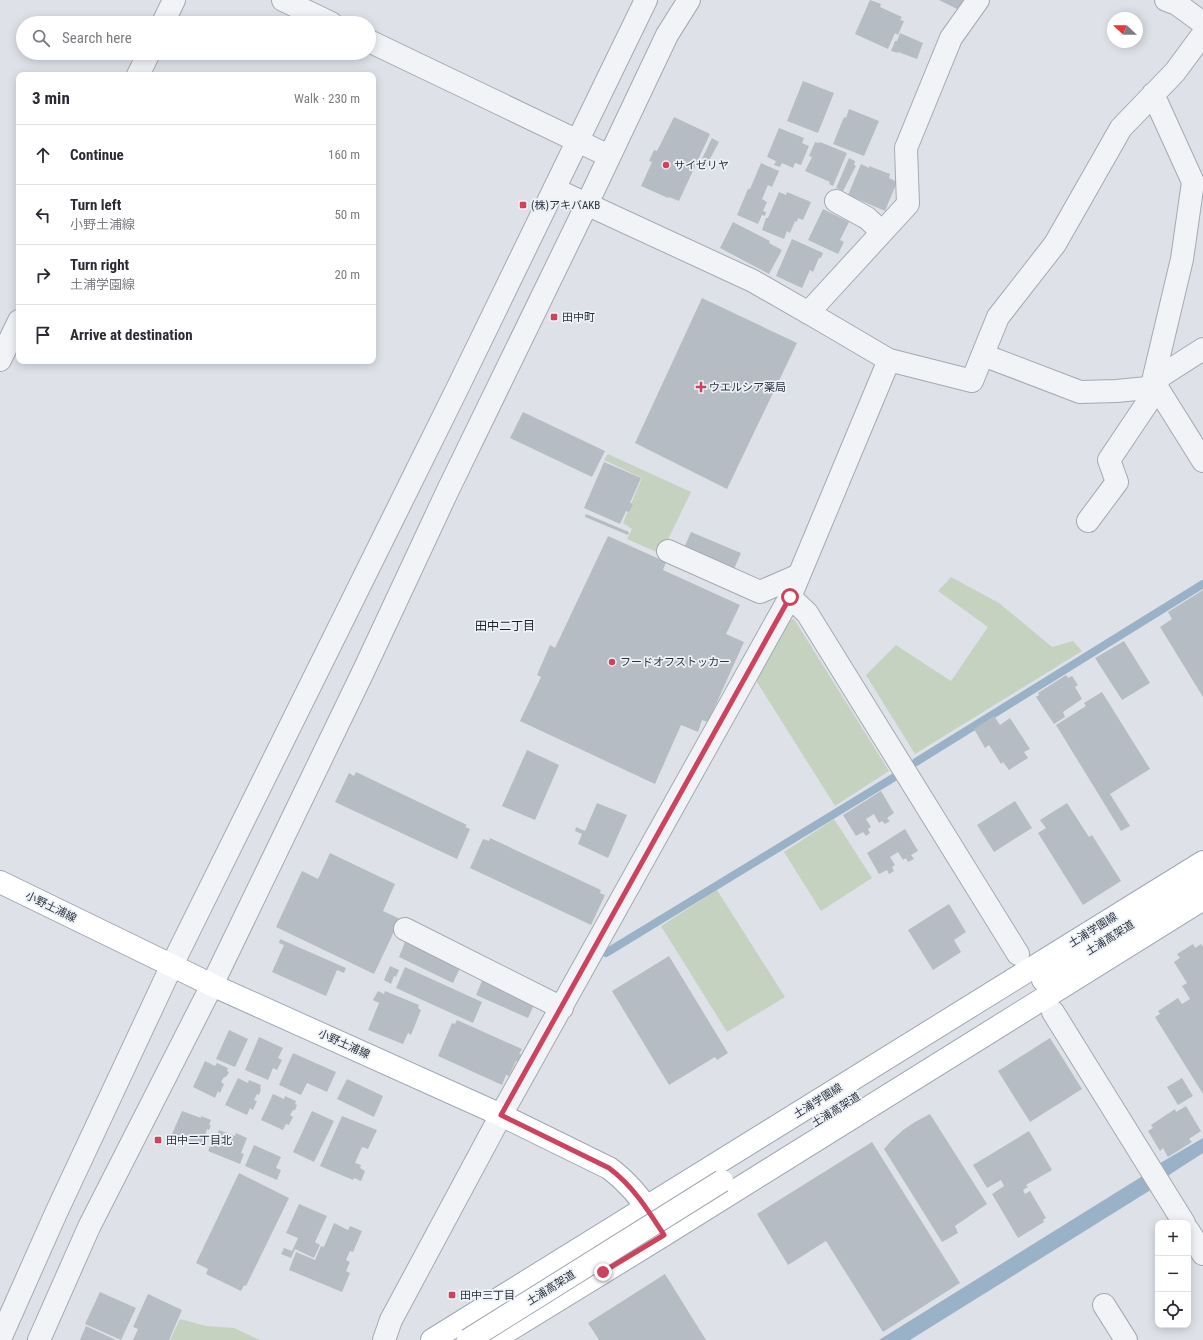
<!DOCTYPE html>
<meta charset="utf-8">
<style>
body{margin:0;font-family:"Roboto Condensed","Noto Sans JP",sans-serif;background:#f2f2f3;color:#2b2b33}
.controls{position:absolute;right:12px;bottom:12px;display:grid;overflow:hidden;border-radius:8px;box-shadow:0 2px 10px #0003}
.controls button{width:36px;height:36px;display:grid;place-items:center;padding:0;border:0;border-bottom:1px solid #e1e1e2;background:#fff;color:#2b2b33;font:20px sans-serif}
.compass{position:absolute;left:1107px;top:12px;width:36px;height:36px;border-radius:50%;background:#fff;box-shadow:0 2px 10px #0003;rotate:292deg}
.stop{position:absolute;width:12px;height:12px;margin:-9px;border:3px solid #cd435e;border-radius:50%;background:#fff}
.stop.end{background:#cd435e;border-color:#fff;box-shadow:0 1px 4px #0008}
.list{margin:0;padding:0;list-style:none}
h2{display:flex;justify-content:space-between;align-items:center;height:52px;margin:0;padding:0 16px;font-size:17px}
h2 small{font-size:13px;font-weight:400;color:#7c7c81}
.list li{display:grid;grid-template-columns:26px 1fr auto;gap:12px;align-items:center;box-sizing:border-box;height:60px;padding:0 16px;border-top:1px solid #e1e1e2}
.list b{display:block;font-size:15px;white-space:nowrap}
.list p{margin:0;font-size:13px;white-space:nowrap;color:#7c7c81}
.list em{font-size:13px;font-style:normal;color:#7c7c81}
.icon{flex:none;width:22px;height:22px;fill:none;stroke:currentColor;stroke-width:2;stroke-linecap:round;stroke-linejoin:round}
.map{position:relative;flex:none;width:1203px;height:1340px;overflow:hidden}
.search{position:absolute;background:#fff;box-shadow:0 2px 10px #0003;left:16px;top:16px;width:360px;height:44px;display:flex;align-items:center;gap:10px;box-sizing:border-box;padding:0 14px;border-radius:22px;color:#7c7c81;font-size:15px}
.panel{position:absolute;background:#fff;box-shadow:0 2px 10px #0003;left:16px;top:72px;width:360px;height:292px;border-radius:8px}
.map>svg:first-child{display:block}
</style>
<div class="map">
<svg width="1203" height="1340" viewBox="0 0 1203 1340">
<rect width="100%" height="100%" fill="#dee2e8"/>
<path fill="#c5d2bf" d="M608 454 691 492 661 554 627 539 632 529 623 523 642 478 604 460Z
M951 577 999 603 1052 647 1073 641 1082 651 915 754 866 675 896 645 951 681 988 627 938 591Z
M794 619 889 771 835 806 755 679 785 622Z
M834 819 872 878 821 911 784 852Z
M717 890 785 997 727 1032 661 926Z
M180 1319 206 1326 234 1328 260 1340H170Z"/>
<path fill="#99b2c8" d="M1203 1138V1153L1172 1173 1149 1191 910 1340H879L1141 1177 1162 1162Z"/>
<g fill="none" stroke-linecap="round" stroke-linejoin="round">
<path stroke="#99b2c8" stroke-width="8" d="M916 762 1203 584
M606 953 893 778"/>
</g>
<path fill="#b6bcc4" d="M870 0 881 4 880 7 902 17 900 20 904 21 898 35 895 33 888 49 855 34Z
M939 0H967L961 11Z
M900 33 923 43 917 59 898 52V53L891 51 895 41H897Z
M803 81 834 93 818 133 787 121Z
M849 109 879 121 864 156 833 144 844 117 846 118Z
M674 117 710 134 679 201 669 197 668 198 641 186 652 162 649 161 654 150 657 151Z
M779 128 804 138 802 143 809 146 801 165 795 163 793 168 782 163 780 167 774 165 776 161 767 157Z
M712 138 719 142 704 170 698 167Z
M815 142 819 143 820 142 847 153 833 186 829 184 830 182 805 171 812 157 809 156Z
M849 158 855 161 854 165 856 166 843 191 836 188Z
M761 163 779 171 772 187 768 185 762 199 767 202 763 211 766 212 765 216 762 215 758 224 737 215 748 189H750Z
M861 164 869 168V166L890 174 889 178 897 182 885 211 848 195Z
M779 192 786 195 787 192 811 202 803 220 798 218 797 222 795 221 790 233 787 231 784 239 762 230 766 218H768Z
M823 209 849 222 840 240 844 242 838 254 808 240Z
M733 222 770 241 769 243 782 250 769 274 720 248Z
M792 239 823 253 821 258H819L813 272 810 270 802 288 776 276Z
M702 298 797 343 727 489 635 443Z
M523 412 605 451 592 477 510 438Z
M604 462 641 478 630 503 633 504 629 512 626 511 620 524 584 508Z
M586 514 629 532 628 535 585 517Z
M691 532 741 553 734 569 684 548Z
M608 536 666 562 663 570 740 605 726 634 744 642 708 722 702 720 698 732 681 725 655 784 520 721 541 677 537 675 550 645 555 648Z
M1203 590V697L1160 627 1172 619 1168 612Z
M1124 641 1150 683 1122 700 1095 658Z
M1066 675 1068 678 1072 676 1078 685 1075 687 1082 699 1063 712 1065 717 1054 724 1036 697 1039 695 1038 693Z
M1102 692 1150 769 1110 794 1130 826 1121 831 1056 725 1086 706 1084 703Z
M994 716 1000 725 1010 718 1030 749 1024 752 1028 758 1009 770 1003 762 1001 764 989 745 985 748 974 729Z
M527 750 559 765 535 820 502 806Z
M356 772 467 825 465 827 470 829 457 859 335 802 349 773 354 776Z
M881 791 894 813 887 818 890 821 885 824 882 821 879 823 874 814 866 819 871 827 868 829 870 833 866 836 863 832 856 836 843 815Z
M1015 801 1032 828 994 852 977 825Z
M597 803 627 815 608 858 578 844 582 834 575 831 576 827 585 831Z
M1067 803 1089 837 1092 835 1121 881 1083 905 1038 833 1046 828 1040 820Z
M905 829 918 851 911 855 914 859 908 862 906 858 903 860 898 852 890 857 895 865 892 867 894 871 889 874 887 870 879 874 867 853Z
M490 838 601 890 600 893 605 895 591 925 470 868 483 839 489 841Z
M330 853 395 884 383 911 400 919 374 974 276 927 302 871 318 879Z
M949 904 966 932 954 940 961 952 933 970 908 930Z
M280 939 346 968 344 973 337 970 326 996 272 972 284 945 279 943Z
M405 942 460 968 453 983 399 957Z
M1193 944 1195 948 1201 944 1203 947V1094L1155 1017 1160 1014 1158 1011 1178 998 1182 1004 1190 999 1182 986 1187 983 1174 962 1180 958 1177 954Z
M669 956 728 1053 717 1060 715 1057 669 1085 612 991Z
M390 966 399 970 396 977 394 976 391 984 384 980Z
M405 967 482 1002 473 1023 396 988Z
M482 981 534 1005 528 1018 476 995Z
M378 991 384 994 385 991 419 1005 418 1008 421 1010 411 1035 408 1033 403 1044 368 1030 379 1003 373 1000Z
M457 1020 522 1049 519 1054H521L518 1062 516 1061 509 1076 506 1075 502 1085 438 1056 452 1023 455 1024Z
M229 1030 248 1039 235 1067 216 1059Z
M259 1037 283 1048 278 1058 282 1060 277 1070 273 1068 268 1080 245 1070Z
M1050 1038 1082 1089 1030 1122 998 1071Z
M293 1053 336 1072 327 1092 307 1083 301 1095 279 1085Z
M205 1061 215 1066 217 1063 228 1068 227 1071 229 1072 226 1077H224L221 1082 224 1084 220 1093 218 1091 215 1098 193 1087Z
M238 1078 248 1083 249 1080 261 1085 260 1088 261 1089 259 1095 257 1094 254 1100 257 1101 253 1110 250 1108 247 1115 225 1105Z
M1182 1078 1193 1096 1178 1105 1167 1087Z
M347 1079 383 1096 374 1117 337 1099Z
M273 1094 284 1099 285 1096 296 1101 295 1104 297 1105 295 1110H293L290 1115 293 1117 289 1125 286 1124 283 1130 261 1120Z
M1186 1106 1201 1131 1189 1139 1192 1142 1168 1157 1163 1148 1160 1151 1148 1131 1153 1128 1151 1125 1175 1109 1176 1112Z
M182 1111 201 1118V1116L211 1120 209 1125H211L209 1130 207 1129 205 1136 207 1137 203 1146 200 1144V1146L172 1134Z
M312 1111 334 1121 314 1162 293 1152Z
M930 1114 987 1204 955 1226 958 1233 942 1242 884 1149 891 1141 903 1130 915 1122Z
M342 1116 377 1130 368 1149 362 1147 355 1163 361 1165 360 1168 365 1171 361 1181 354 1178 353 1180 320 1166Z
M219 1130 235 1136 236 1133 247 1138 241 1153 244 1154 240 1164 208 1151 210 1146H212Z
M1029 1131 1052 1170 1026 1185 1028 1187 1023 1190 1025 1194 1030 1191 1046 1218 1043 1220 1044 1222 1018 1238 992 1194 1004 1186 1001 1180 987 1188 973 1165Z
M872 1142 960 1283 883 1332 826 1241 788 1265 757 1214Z
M254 1145 281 1157 276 1168 281 1170 277 1180 245 1166Z
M239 1173 289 1198 246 1286 244 1285 241 1291 206 1274 208 1269 196 1263Z
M299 1204 327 1216 315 1242 320 1245 314 1258 295 1249 291 1258 281 1254 284 1248 292 1251 298 1238 286 1233Z
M334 1223 348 1230 350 1226 362 1231 353 1252 350 1251 346 1260 350 1262 346 1271 350 1273 342 1292 289 1270 296 1252 315 1260 321 1246 324 1247Z
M665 1274 706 1340H599L588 1323Z
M100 1292 136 1308 121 1340 85 1324Z
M148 1294 182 1310 169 1340H133L138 1329 133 1327Z
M86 1326 116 1340H80Z"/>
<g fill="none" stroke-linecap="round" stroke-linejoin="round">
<g stroke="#a4a9b2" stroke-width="24">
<path id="minor" d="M283 0 331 23
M1166 0 1177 4 1203 23
M163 23 174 0
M369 41 609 156
M138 75 149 53
M1153 94 1193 182 1182 259 1153 381
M836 201 867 218 882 232
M808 313 908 204 906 148 951 38 978 0
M1203 349 1153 381 1203 461
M983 355 1080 392 1116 391 1158 387
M0 360 19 321
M889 360 972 381 998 317 1055 244 1121 128 1175 72 1203 34
M1088 521 1117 482 1109 460 1158 387
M668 551 760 592 799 575
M790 597 807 613 1018 954
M405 929 562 1008
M1053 1012 1184 1223
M1188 1230 1203 1254
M1104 1305 1126 1340
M0 1339 56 1213 172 965 459 385 646 0
M39 1340 89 1227 212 985 364 670 448 490 587 204 667 35 689 0
M384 1340 391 1320 501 1115 790 597 889 360 821 320 753 281 554 189"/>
</g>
<g stroke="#9ea7b3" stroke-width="24">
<path id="major" d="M0 882 212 985 501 1115 609 1168C628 1182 642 1199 654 1219
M1043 980 1203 880
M432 1340 1203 862
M493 1340 664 1235 1203 899"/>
</g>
<use href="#minor" stroke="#f1f3f6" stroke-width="22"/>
<use href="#major" stroke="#fff" stroke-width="22"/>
<g stroke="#9ea7b3" stroke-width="24" stroke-linecap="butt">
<path id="major-bridge" d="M468 1340 722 1181"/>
</g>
<use href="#major-bridge" stroke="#fff" stroke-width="22"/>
</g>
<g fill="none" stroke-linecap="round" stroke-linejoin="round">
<path stroke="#cd435e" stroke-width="5" d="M603 1272 664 1235C648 1210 633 1186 609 1168L501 1115 790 597"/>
</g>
<g fill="#cd435e" stroke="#eef1f5" stroke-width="1.5">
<circle cx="666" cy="165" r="4"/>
<rect x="519" y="201" width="8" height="8" rx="2"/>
<rect x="550" y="313" width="8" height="8" rx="2"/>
<path d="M699 381h4v4h4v4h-4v4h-4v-4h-4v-4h4z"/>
<circle cx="612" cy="662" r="4"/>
<rect x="154" y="1136" width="8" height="8" rx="2"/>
<rect x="448" y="1291" width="8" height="8" rx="2"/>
</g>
<g text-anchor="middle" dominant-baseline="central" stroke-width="3.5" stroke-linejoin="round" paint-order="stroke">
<g font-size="11" fill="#28313f" stroke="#eef1f5" text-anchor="start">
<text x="674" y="165">サイゼリヤ</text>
<text x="531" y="205">(株)アキバAKB</text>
<text x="562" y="317">田中町</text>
<text x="709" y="387">ウエルシア薬局</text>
<text x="620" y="662">フードオフストッカー</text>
<text x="166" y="1140">田中二丁目北</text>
<text x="460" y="1295">田中三丁目</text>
</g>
<g font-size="11" fill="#28313f" stroke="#eef1f5">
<text transform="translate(51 907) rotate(26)">小野土浦線</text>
<text transform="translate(1093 930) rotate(-32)">土浦学園線</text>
<text transform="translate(1110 938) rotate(-32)">土浦高架道</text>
<text transform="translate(344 1044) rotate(24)">小野土浦線</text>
<text transform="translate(818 1101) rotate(-32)">土浦学園線</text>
<text transform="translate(836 1110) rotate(-32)">土浦高架道</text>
<text transform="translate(551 1288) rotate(-32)">土浦高架道</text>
</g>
<g font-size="12" fill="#1a222f" stroke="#eef1f5">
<text x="505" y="626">田中二丁目</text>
</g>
</g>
</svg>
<div class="controls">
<button>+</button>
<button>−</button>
<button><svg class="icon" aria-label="locate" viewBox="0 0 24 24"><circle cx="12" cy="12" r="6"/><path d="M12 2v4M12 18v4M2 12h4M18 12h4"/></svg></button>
</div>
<svg class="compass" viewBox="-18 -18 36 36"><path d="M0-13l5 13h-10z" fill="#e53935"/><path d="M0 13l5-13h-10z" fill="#7c7c81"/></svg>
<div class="stop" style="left:790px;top:597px"></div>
<div class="stop end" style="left:603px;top:1272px"></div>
<div class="search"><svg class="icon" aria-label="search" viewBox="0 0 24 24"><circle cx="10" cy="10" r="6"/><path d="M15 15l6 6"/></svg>Search here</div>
<section class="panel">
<h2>3 min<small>Walk · 230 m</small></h2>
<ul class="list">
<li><svg class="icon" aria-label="ahead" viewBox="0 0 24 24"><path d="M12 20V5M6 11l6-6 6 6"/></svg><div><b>Continue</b></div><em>160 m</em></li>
<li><svg class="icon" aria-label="left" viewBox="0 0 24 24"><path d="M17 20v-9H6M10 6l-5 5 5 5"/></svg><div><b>Turn left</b><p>小野土浦線</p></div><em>50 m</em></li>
<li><svg class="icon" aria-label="right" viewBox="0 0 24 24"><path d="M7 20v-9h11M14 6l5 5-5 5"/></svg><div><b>Turn right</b><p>土浦学園線</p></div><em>20 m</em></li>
<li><svg class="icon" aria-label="arrive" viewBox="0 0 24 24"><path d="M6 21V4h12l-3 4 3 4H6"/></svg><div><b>Arrive at destination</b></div></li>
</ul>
</section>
</div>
